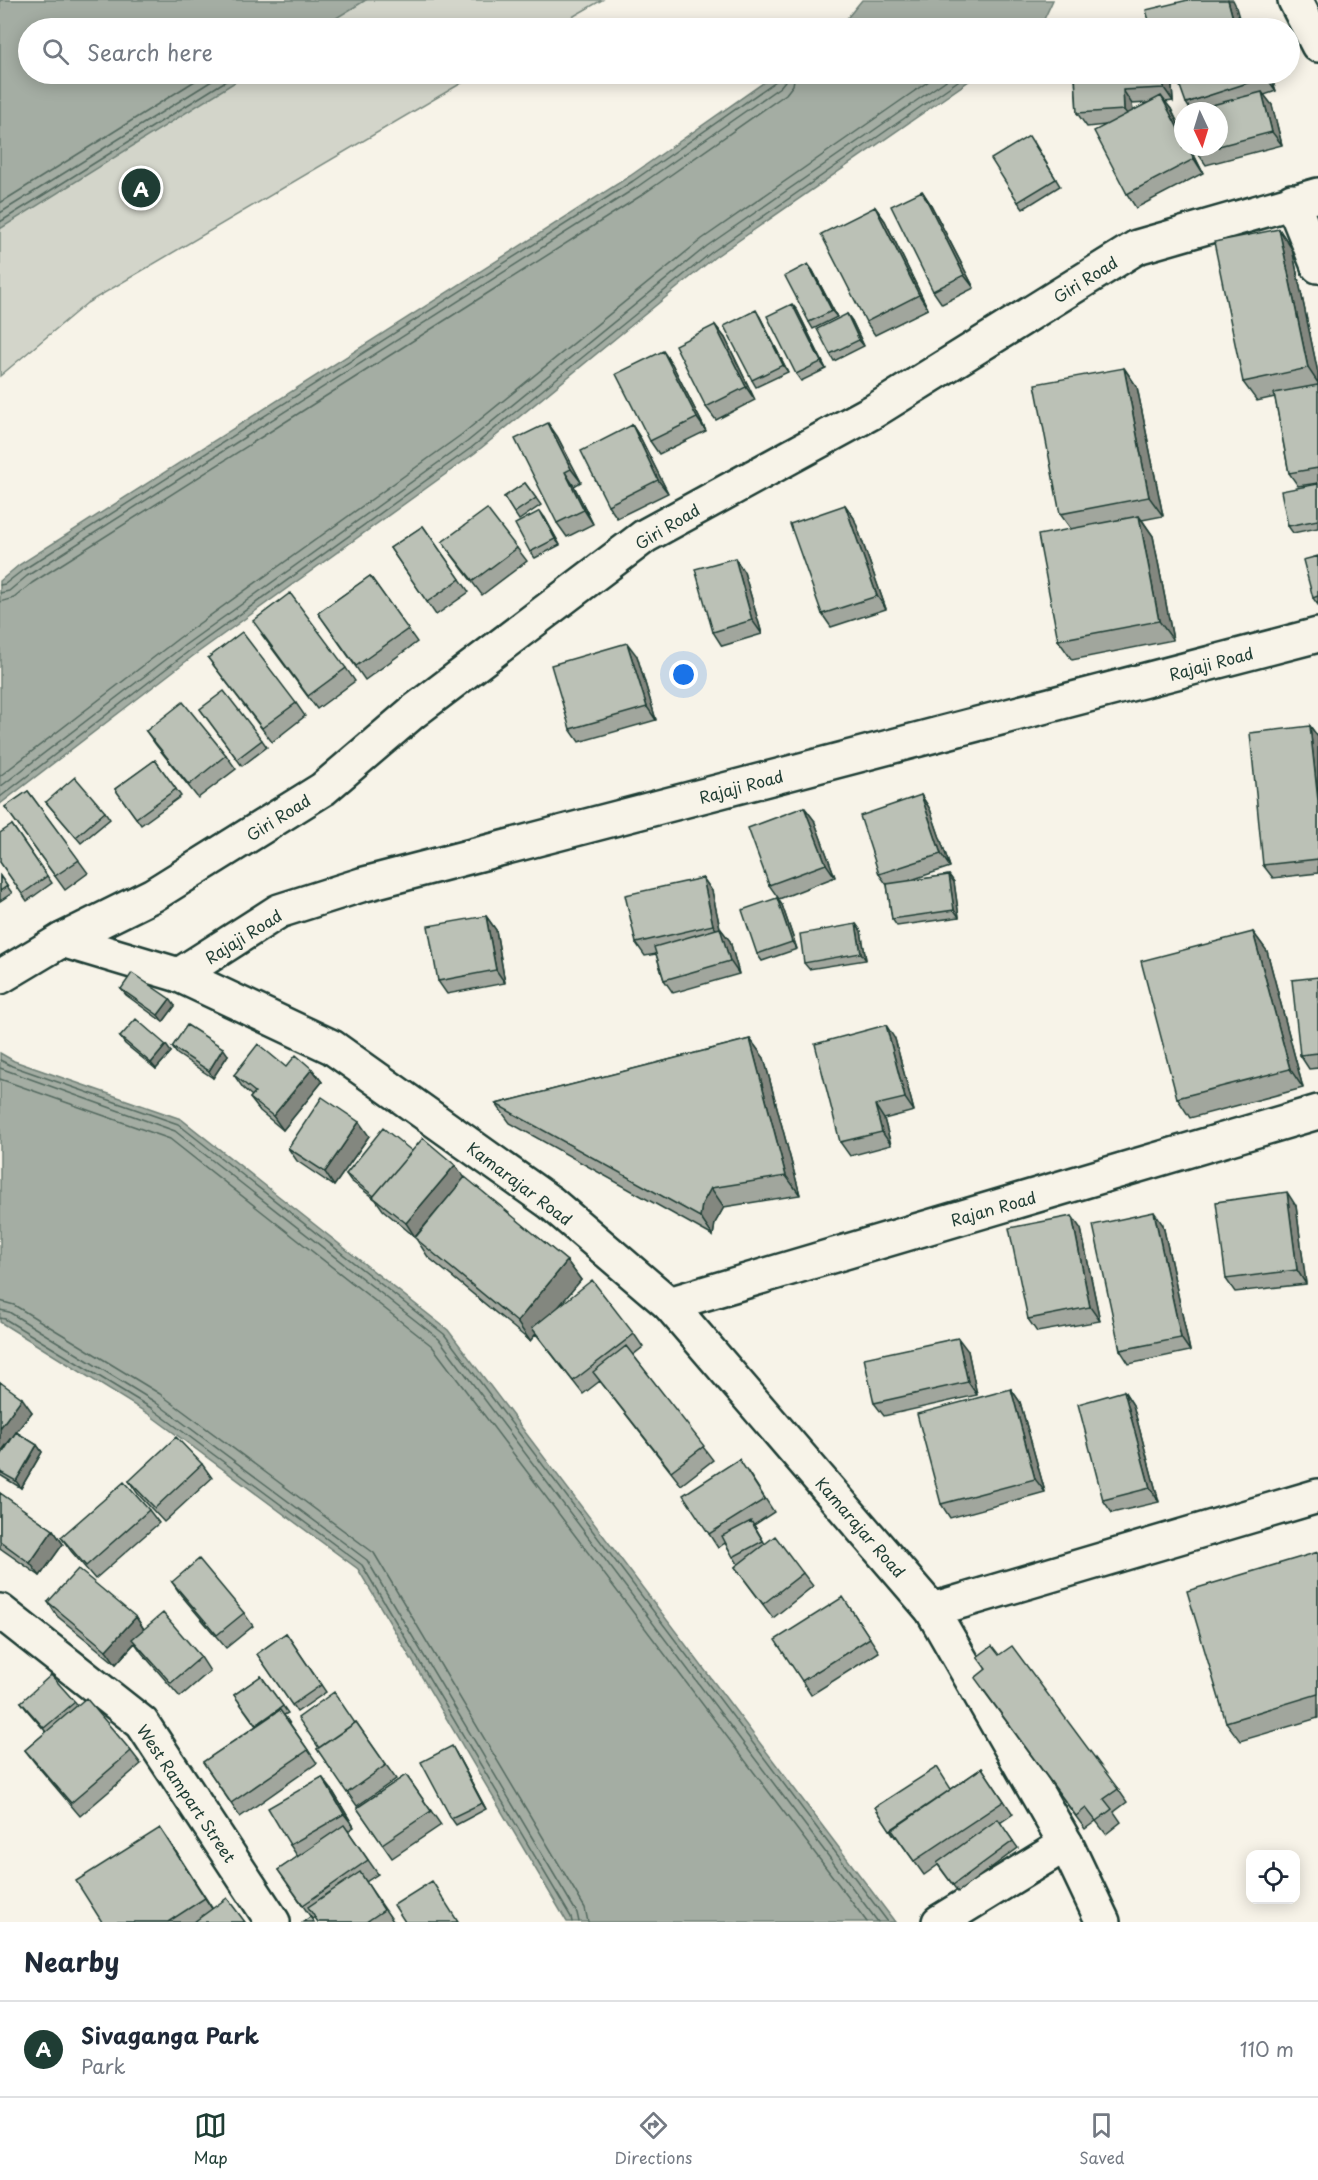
<!DOCTYPE html>
<style>
body{margin:0;font-family:"Playpen Sans",sans-serif;background:#f2f2f3;color:#1f2937}
.controls{position:absolute;right:18px;bottom:18px;display:grid;overflow:hidden;border-radius:12px;box-shadow:0 3px 15px #0003}
.controls button{width:54px;height:54px;display:grid;place-items:center;padding:0;border:0;border-bottom:2px solid #e0e1e3;background:#fff;color:#1f2937;font:30px sans-serif}
.compass{position:absolute;left:1174px;top:102px;width:54px;height:54px;border-radius:50%;background:#fff;box-shadow:0 3px 15px #0003;rotate:176deg}
.you{position:absolute;left:684px;top:675px;width:21px;height:21px;margin:-15px;border:4px solid #fff;border-radius:50%;background:#1a73e8;box-shadow:0 0 0 9px #1a73e833}
.badge{display:grid;place-items:center;width:39px;height:39px;border-radius:50%;background:#1f3d34;color:#fff;font-size:20px;font-weight:700}
.pin{position:absolute;translate:-50% -50%;border:3px solid #fff;box-shadow:0 2px 6px #0006}
.list{margin:0;padding:0;list-style:none}
h2{display:flex;justify-content:space-between;align-items:center;height:78px;margin:0;padding:0 24px;font-size:26px}
h2 small{font-size:20px;font-weight:400;color:#747a83}
.list li{display:grid;grid-template-columns:39px 1fr auto;gap:18px;align-items:center;box-sizing:border-box;height:96px;padding:0 24px;border-top:2px solid #e0e1e3}
.list b{display:block;font-size:22px;white-space:nowrap}
.list p{margin:0;font-size:20px;white-space:nowrap;color:#747a83}
.list em{font-size:20px;font-style:normal;color:#747a83}
.icon{flex:none;width:33px;height:33px;fill:none;stroke:currentColor;stroke-width:2;stroke-linecap:round;stroke-linejoin:round}
.map{position:relative;flex:none;width:1318px;height:1922px;overflow:hidden}
.search{position:absolute;background:#fff;box-shadow:0 3px 15px #0003;left:18px;right:18px;top:18px;height:66px;display:flex;align-items:center;gap:15px;box-sizing:border-box;padding:0 21px;border-radius:33px;color:#747a83;font-size:22px}
.sheet{height:174px;background:#fff}
nav{display:flex;justify-content:space-around;align-items:center;box-sizing:border-box;height:84px;border-top:2px solid #e0e1e3;background:#fff;font-size:16px;color:#747a83}
nav a{display:grid;justify-items:center;gap:3px}
nav .on{color:#1f3d34}
.map>svg:first-child{display:block}
</style>
<div class="map">
<svg width="1318" height="1922" viewBox="0 0 1318 1922">
<rect width="100%" height="100%" fill="#f7f3e8"/>
<filter id="ink" filterUnits="userSpaceOnUse"><feTurbulence type="fractalNoise" baseFrequency=".0167" numOctaves="2"/><feDisplacementMap in="SourceGraphic" scale="12" xChannelSelector="R" yChannelSelector="G"/><feConvolveMatrix kernelMatrix="1 2 1 2 8 2 1 2 1" color-interpolation-filters="sRGB"/></filter>
<g filter="url(#ink)">
<path fill="#d3d5ca" stroke="#79897f" stroke-width="1.5" d="M0 0H602L553 28H28V74H477L87 303 0 376Z"/>
<path fill="#a4ada3" stroke="#6f8077" stroke-width="1.5" d="M0 0H366L320 28H28V74H248L0 229Z
M862 0H1053L1040 28H839Z
M776 74H979L715 257 475 453 193 656 0 804V581L19 565 630 176Z
M0 1053 14 1061 181 1119 448 1330 895 1922H567L358 1569 147 1413 0 1322Z"/>
<g fill="none" stroke-linecap="round" stroke-linejoin="round">
<path stroke="#546a60" stroke-width="1.5" d="M0 203 206 74
M0 213 223 74
M0 222 237 74
M0 585 5 584 23 570 633 181 776 81 778 74
M0 593 9 591 27 576 637 187 780 87 785 81 786 74
M0 602 14 598 32 583 642 195 786 94 793 85 795 74
M0 776 179 638 461 435 702 239 939 74
M0 787 185 645 467 442 707 246 955 74
M0 797 189 651 471 448 712 252 968 74
M0 1060 12 1066 178 1124 444 1334 888 1922
M0 1068 175 1131 439 1339 878 1922
M0 1079 170 1139 432 1346 867 1922
M0 1301 14 1305 160 1394 374 1553 585 1908 588 1922
M0 1310 9 1312 155 1402 367 1560 577 1913 579 1922
M0 1318 5 1319 151 1408 362 1565 571 1917 572 1922"/>
<g stroke="#1f3d34" stroke-width="38">
<path id="street" d="M1295 0 1318 45
M1292 201 1318 266
M62 940 153 895 323 789 413 712 645 536 874 411 1137 247 1318 195
M179 975 279 911 361 885 1318 635
M669 1304 1318 1112
M932 1610 1318 1496
M0 1611 142 1723 273 1922
M939 1922 1066 1844"/>
</g>
<g stroke="#1f3d34" stroke-width="38">
<path id="secondary" d="M0 977 62 940 179 975 332 1047 551 1203 669 1304 932 1610 1066 1844 1103 1922"/>
</g>
<use href="#street" stroke="#f7f3e8" stroke-width="33"/>
<use href="#secondary" stroke="#f7f3e8" stroke-width="33"/>
</g>
<path fill="#a1a69d" stroke="#1f3d34" stroke-width="1.5" fill-rule="evenodd" d="M1075 74H1171L1173 101 1165 102 1171 109 1183 134V147H1190L1203 173 1136 208 1127 194 1105 125 1087 127 1077 113ZM1148 103 1133 111 1132 104Z
M1270 74 1276 91 1264 95 1272 105 1282 145 1206 165 1197 152 1196 147H1219V111H1191L1186 103Z
M1034 142 1060 186 1023 209 1018 202Z
M922 191 931 205 974 288 942 304 933 291Z
M875 207 885 221 928 309 875 335 866 322Z
M1279 229 1292 249 1318 373V483L1298 486 1289 473 1275 397 1257 401 1243 382Z
M813 271 837 317 813 329 809 322Z
M797 310 826 369 801 381 796 374Z
M847 314 852 321 864 346 834 361 830 354Z
M760 317 788 372 756 387 752 380Z
M715 325 725 338 755 400 716 420 706 407Z
M672 364 706 431 659 454 650 441Z
M1124 368 1137 387 1163 516 1142 520 1153 536 1173 640 1072 660 1058 640 1071 529 1060 514Z
M632 425 641 439 668 493 617 518 608 505Z
M557 436 581 482 574 486 593 524 567 537 557 523Z
M525 483 541 505 519 520 504 497Z
M1318 484V528L1293 533 1288 526Z
M845 505 854 518 886 609 831 627 822 614Z
M545 518 560 545 535 558 530 552Z
M423 526 469 592 436 615 390 548Z
M442 542 517 548 527 561 482 595Z
M1318 556V605L1313 598Z
M744 572 762 634 722 646 713 632Z
M370 576 417 642 365 680 318 613Z
M262 635 346 668 355 681 317 709Z
M637 656 656 720 579 742 570 729Z
M208 658 296 703 305 716 272 742Z
M200 709 262 740 267 747 242 766Z
M1310 726 1318 737V873L1273 878 1263 865Z
M146 731 226 755 236 769 198 798 156 745Z
M155 760 181 796 141 825 115 789Z
M28 791 88 873 65 890 5 807Z
M921 795 930 809 950 867 908 881 949 875 954 882 959 917 897 926 892 919 887 885 879 874Z
M46 802 105 812 110 819 81 843Z
M804 807 814 820 835 877 779 899 769 885Z
M12 825 52 883 27 901 0 862Z
M0 876 12 893 0 901Z
M703 878 712 891 720 928 730 941 739 974 673 993 664 980 656 954 645 956 636 943Z
M777 898 782 905 797 949 762 961 757 954Z
M486 916 496 930 505 983 447 994 438 981Z
M856 924 861 931 866 960 809 969 804 963Z
M1253 932 1267 951 1303 1088 1190 1118 1177 1098Z
M1318 977V1068L1309 1069 1300 1055Z
M121 989 175 1006 163 1022 126 995Z
M120 1037 171 1052 156 1069 125 1044Z
M750 1039 764 1058 800 1195 724 1207 715 1223 713 1236 510 1123 496 1104Z
M895 1039 914 1111 884 1119 891 1145 850 1156 840 1142Z
M172 1047 228 1055 213 1078 177 1054Z
M286 1067 312 1069 322 1082 283 1130 260 1111 250 1098 252 1096 243 1088 234 1075Z
M369 1136 334 1186 297 1161 288 1148Z
M412 1151 465 1178 567 1261 581 1280 558 1307 634 1334 643 1347 633 1355 713 1460 681 1485 600 1381 583 1394 536 1334 530 1341 428 1257 415 1237 383 1210 376 1200 351 1181 346 1174Z
M1296 1206 1306 1284 1235 1292 1226 1279Z
M1163 1225 1190 1351 1129 1364 1120 1350Z
M1081 1229 1100 1321 1037 1332 1028 1319Z
M968 1351 977 1395 884 1416 874 1403Z
M0 1382 32 1412 16 1432 37 1445 42 1452 21 1488 0 1475V1457L12 1438 0 1453Z
M1011 1389 1020 1402 1045 1492 950 1518 941 1504Z
M1124 1391 1133 1405 1159 1502 1112 1513 1103 1500Z
M202 1464 212 1478 164 1522 138 1494 129 1481Z
M748 1472 774 1512 754 1525 765 1544 803 1573 813 1586 773 1618 735 1567 738 1564 725 1543 718 1548 709 1534Z
M0 1493 53 1530 63 1544 40 1576 0 1548Z
M149 1510 159 1523 95 1579 71 1551 61 1537Z
M1318 1552V1718L1240 1741 1226 1722Z
M172 1582 244 1613 253 1626 226 1648 181 1595Z
M48 1602 136 1617 144 1629 201 1657 210 1671 180 1697 142 1653 135 1643 116 1664 57 1616Z
M852 1611 879 1652 811 1695 802 1681Z
M286 1633 326 1692 297 1712 257 1654Z
M999 1655 1118 1789 1127 1802 1114 1812 1121 1822 1106 1834 1096 1821 1085 1829 984 1691 986 1670Z
M261 1676 288 1713 284 1715 317 1763 240 1817 203 1762 256 1726 234 1695Z
M21 1702H75L77 1706 131 1751 141 1764 80 1816 35 1763 25 1750 46 1732 26 1709Z
M356 1722 396 1779 357 1806 317 1749Z
M456 1753 486 1809 456 1825 451 1818Z
M982 1768 1013 1814 1000 1823 1018 1848 958 1892 938 1865 924 1875 896 1836 895 1837 875 1807 951 1789Z
M406 1775 441 1825 392 1858 357 1808Z
M332 1790 354 1827 348 1831 378 1874 366 1882 393 1921 396 1922H318L315 1917 312 1919 278 1870 298 1857 290 1845Z
M169 1841 212 1909 245 1922H102Z"/>
<path fill="#83877f" stroke="#1f3d34" stroke-width="1.5" d="M1228 0H1233L1235 4 1242 28H1237L1235 26Z
M1163 74H1171L1173 101 1164 88Z
M1265 74H1270L1276 91 1266 77Z
M1123 90 1132 104 1134 123 1124 110Z
M1262 92 1272 105 1282 145 1272 132Z
M1161 96 1171 109 1183 134V138Z
M1188 147H1190L1203 173 1194 159Z
M922 191 931 205 974 288 964 275Z
M875 207 885 221 928 309 919 295Z
M1279 229 1292 249 1318 373V383L1308 368Z
M808 264 813 271 837 317 832 311Z
M792 304 797 310 826 369 821 362Z
M756 310 760 317 788 372 783 365Z
M847 314 852 321 864 346 859 340Z
M715 325 725 338 755 400 746 387Z
M663 351 672 364 706 431 697 418Z
M1124 368 1137 387 1163 516 1149 497Z
M548 423 557 436 581 482 571 469Z
M632 425 641 439 668 493 658 480Z
M565 472 574 486 593 524 584 510Z
M845 505 854 518 886 609 877 596Z
M540 511 545 518 560 545 555 539Z
M1139 516 1153 536 1173 640 1159 621Z
M735 558 744 572 762 634 752 620Z
M627 643 637 656 656 720 647 707Z
M1310 726 1318 737V801Z
M921 795 930 809 950 867 941 854Z
M804 807 814 820 835 877 826 864Z
M949 875 954 882 959 917 954 910Z
M703 878 712 891 720 928 730 941 739 974 730 961 723 939 713 925Z
M777 898 782 905 797 949 792 942Z
M486 916 496 930 505 983 496 970Z
M856 924 861 931 866 960 861 953Z
M1253 932 1267 951 1303 1088 1290 1069Z
M170 999 175 1006 163 1022 158 1015Z
M886 1025 895 1039 914 1111 905 1098Z
M750 1039 764 1058 800 1195 786 1176Z
M166 1045 171 1052 156 1069 151 1063Z
M223 1048 228 1055 213 1078 209 1071Z
M312 1069 322 1082 283 1130 273 1116Z
M875 1105 884 1119 891 1145 882 1132Z
M359 1122 369 1136 334 1186 325 1172Z
M455 1165 465 1178 415 1237 406 1223Z
M711 1188 724 1207 715 1223 713 1236 700 1217 702 1204Z
M1287 1192 1296 1206 1306 1284 1297 1270Z
M1154 1212 1163 1225 1190 1351 1181 1338Z
M1072 1216 1081 1229 1100 1321 1090 1307Z
M567 1261 581 1280 530 1341 517 1322Z
M958 1338 968 1351 977 1395 968 1382Z
M1011 1389 1020 1402 1045 1492 1035 1479Z
M1124 1391 1133 1405 1159 1502 1150 1488Z
M22 1398 32 1412 0 1453V1428Z
M37 1445 42 1452 21 1488 16 1481Z
M53 1530 63 1544 40 1576 30 1563Z
M136 1617 145 1631 116 1664 106 1650Z
M452 1746 456 1753 486 1809 482 1803Z
M322 1777 332 1790 354 1827 344 1814Z
M160 1828 169 1841 214 1911 205 1898Z"/>
<path fill="#bbc1b6" stroke="#1f3d34" stroke-width="1.5" d="M1188 0H1228L1235 26 1226 28H1151L1146 10Z
M1075 74H1163L1164 88 1123 90 1124 110 1077 113Z
M1180 74H1265L1266 77 1186 103 1176 75Z
M1262 92 1272 132 1219 146V111H1189Z
M1161 96 1183 138V147H1188L1194 159 1127 194 1094 131Z
M1029 136 1056 179 1018 202 991 159Z
M1196 147H1215L1197 152Z
M922 191 964 275 933 291 891 206Z
M875 207 919 295 866 322 821 234Z
M1279 229 1308 368 1243 382 1214 242Z
M808 264 832 311 809 322 785 276Z
M792 304 821 362 796 374 767 316Z
M756 310 783 365 752 380 724 326Z
M847 314 859 340 830 354 817 329Z
M715 325 746 387 706 407 675 345Z
M663 351 697 418 650 441 616 374Z
M1124 368 1149 497 1060 514 1035 384Z
M1318 385V468L1289 473 1274 393Z
M548 423 571 469 565 472 584 510 557 523 515 439Z
M632 425 658 480 608 505 581 451Z
M525 483 536 498 514 513 504 497Z
M1318 484V520L1288 526 1281 491Z
M845 505 877 596 822 614 790 524Z
M487 509 517 548 473 581 442 542Z
M540 511 555 539 530 552 515 524Z
M1139 516 1159 621 1058 640 1038 535Z
M423 526 460 579 427 602 390 548Z
M1318 556V596L1313 598 1303 560Z
M735 558 752 620 713 632 695 569Z
M370 576 408 629 356 666 318 613Z
M290 593 346 668 308 696 253 621Z
M242 632 296 703 262 728 208 658Z
M627 643 647 707 570 729 551 665Z
M224 691 262 740 237 759 200 709Z
M183 702 226 755 189 785 146 731Z
M1310 726 1318 801V859L1263 865 1250 733Z
M155 760 176 789 136 818 115 789Z
M75 777 105 812 76 837 46 802Z
M28 791 79 860 55 876 5 807Z
M921 795 941 854 879 874 860 816Z
M804 807 826 864 769 885 748 828Z
M12 825 47 876 22 894 0 862V833Z
M949 875 954 910 892 919 887 884Z
M0 876 7 886 0 891Z
M703 878 713 925 636 943 625 895Z
M777 898 792 942 757 954 742 910Z
M486 916 496 970 438 981 428 926Z
M856 924 861 953 804 963 800 934Z
M720 928 730 961 664 980 654 947Z
M1253 932 1290 1069 1177 1098 1141 961Z
M132 973 170 999 158 1015 121 989Z
M1318 977V1053L1300 1055 1292 980Z
M136 1019 166 1045 151 1063 120 1037Z
M187 1025 223 1048 209 1071 172 1047Z
M886 1025 905 1098 875 1105 882 1132 840 1142 815 1044Z
M750 1039 786 1176 711 1188 702 1204 700 1217 496 1104Z
M258 1044 286 1067 296 1055 312 1069 273 1116 250 1098 255 1092 234 1075Z
M322 1097 359 1122 325 1172 288 1148Z
M383 1128 412 1151 374 1196 346 1174Z
M423 1138 455 1165 406 1223 373 1197Z
M465 1177 567 1261 517 1322 415 1238Z
M1287 1192 1297 1270 1226 1279 1216 1202Z
M1154 1212 1181 1338 1120 1350 1093 1225Z
M1072 1216 1090 1307 1028 1319 1009 1228Z
M592 1280 634 1334 573 1381 532 1328Z
M958 1338 968 1382 874 1403 864 1358Z
M626 1346 704 1446 671 1471 593 1372Z
M0 1382 22 1398 0 1428Z
M1011 1389 1035 1479 941 1504 917 1414Z
M1124 1391 1150 1488 1103 1500 1078 1404Z
M16 1432 37 1445 16 1481 0 1472V1457Z
M176 1437 202 1464 155 1508 129 1481Z
M739 1459 765 1499 709 1534 683 1495Z
M124 1482 149 1510 86 1566 61 1537Z
M0 1493 53 1530 30 1563 0 1541Z
M751 1521 763 1541 733 1557 722 1536Z
M775 1536 803 1573 763 1604 735 1567Z
M1318 1552V1694L1226 1722 1187 1591Z
M199 1559 244 1613 217 1635 172 1582Z
M78 1569 136 1617 106 1650 48 1602Z
M843 1597 870 1638 802 1681 775 1640Z
M163 1613 201 1657 171 1683 132 1639Z
M286 1633 321 1685 292 1705 257 1654Z
M992 1646 999 1655 1012 1646 1118 1789 1104 1799 1112 1809 1096 1821 1086 1808 1076 1816 975 1678 986 1669 977 1657Z
M51 1675 75 1702 44 1728 21 1702Z
M261 1676 283 1706 256 1725 234 1695Z
M334 1692 355 1723 319 1748 298 1718Z
M86 1698 131 1751 71 1803 25 1750Z
M280 1710 308 1750 231 1803 203 1762Z
M356 1722 386 1765 347 1793 317 1749Z
M452 1746 482 1803 451 1818 421 1762Z
M937 1767 951 1789 890 1830 875 1807Z
M982 1768 1004 1801 914 1861 892 1830Z
M406 1775 431 1811 382 1844 357 1808Z
M322 1777 344 1814 290 1845 268 1808Z
M998 1819 1013 1841 953 1885 937 1863Z
M344 1825 368 1860 303 1905 278 1870Z
M160 1828 205 1898 168 1922H102L76 1881Z
M360 1872 384 1910 366 1922H318L308 1907Z
M432 1881 458 1922H405L394 1905Z
M227 1898 245 1922H194Z
M310 1917 314 1922H303Z"/>
</g>
<g text-anchor="middle" dominant-baseline="central" stroke-width="4.5" stroke-linejoin="round" paint-order="stroke">
<g font-size="16" fill="#1f3d34" stroke="#f7f3e8">
<text transform="translate(1085 279) rotate(-32)">Giri Road</text>
<text transform="translate(667 526) rotate(-31)">Giri Road</text>
<text transform="translate(1211 663) rotate(-15)">Rajaji Road</text>
<text transform="translate(741 786) rotate(-15)">Rajaji Road</text>
<text transform="translate(278 817) rotate(-32)">Giri Road</text>
<text transform="translate(243 936) rotate(-32)">Rajaji Road</text>
<text transform="translate(520 1183) rotate(37)">Kamarajar Road</text>
<text transform="translate(993 1208) rotate(-16)">Rajan Road</text>
<text transform="translate(861 1527) rotate(49)">Kamarajar Road</text>
<text transform="translate(187 1793) rotate(56)">West Rampart Street</text>
</g>
</g>
</svg>
<div class="controls">
<button><svg class="icon" aria-label="locate" viewBox="0 0 24 24"><circle cx="12" cy="12" r="6"/><path d="M12 2v4M12 18v4M2 12h4M18 12h4"/></svg></button>
</div>
<svg class="compass" viewBox="-18 -18 36 36"><path d="M0-13l5 13h-10z" fill="#e53935"/><path d="M0 13l5-13h-10z" fill="#747a83"/></svg>
<div class="you"></div>
<div class="pin badge" style="left:141px;top:188px">A</div>
<div class="search"><svg class="icon" aria-label="search" viewBox="0 0 24 24"><circle cx="10" cy="10" r="6"/><path d="M15 15l6 6"/></svg>Search here</div>
</div>
<section class="sheet">
<h2>Nearby<small></small></h2>
<ul class="list">
<li><span class="badge">A</span><div><b>Sivaganga Park</b><p>Park</p></div><em>110 m</em></li>
</ul>
</section>
<nav>
<a class="on"><svg class="icon" aria-label="map" viewBox="0 0 24 24"><path d="M3 6l6-2 6 2 6-2v14l-6 2-6-2-6 2zM9 4v14M15 6v14"/></svg>Map</a>
<a><svg class="icon" aria-label="directions" viewBox="0 0 24 24"><path d="M12 3l9 9-9 9-9-9zM9 14v-3h6M13 9l2 2-2 2"/></svg>Directions</a>
<a><svg class="icon" aria-label="saved" viewBox="0 0 24 24"><path d="M7 4h10v16l-5-4-5 4z"/></svg>Saved</a>
</nav>
